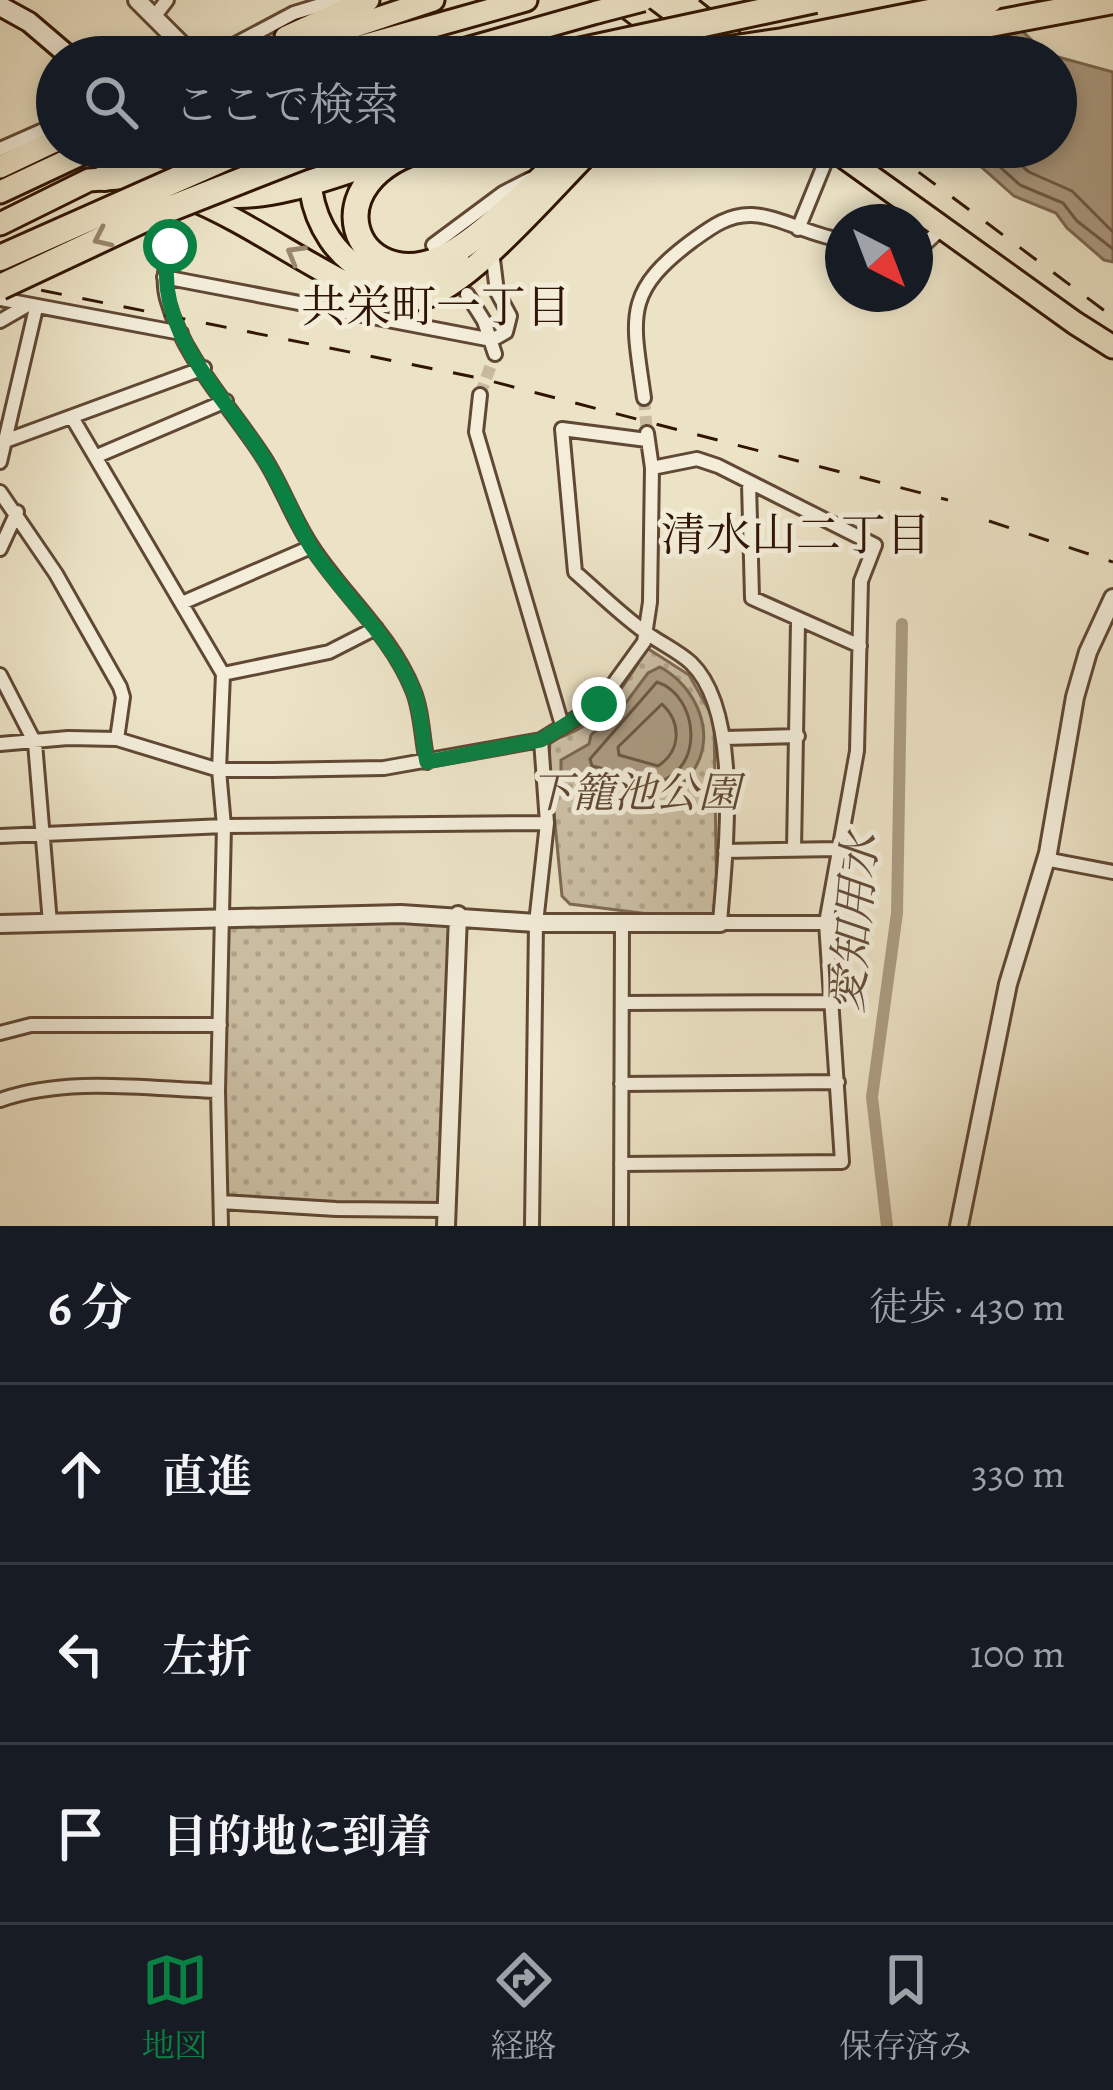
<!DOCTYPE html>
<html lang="ja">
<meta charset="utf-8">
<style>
body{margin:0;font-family:Alegreya,"Noto Serif JP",serif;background:#242831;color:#f1f3f6}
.compass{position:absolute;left:825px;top:204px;width:108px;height:108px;border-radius:50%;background:#171b24;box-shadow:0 6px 18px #0003;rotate:138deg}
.stop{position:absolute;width:36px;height:36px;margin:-27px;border:9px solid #0b8043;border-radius:50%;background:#fff}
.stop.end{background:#0b8043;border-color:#fff;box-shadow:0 3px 12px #0008}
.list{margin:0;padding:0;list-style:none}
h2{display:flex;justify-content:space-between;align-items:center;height:156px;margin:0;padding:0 48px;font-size:51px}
h2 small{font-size:39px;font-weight:400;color:#9ea1a6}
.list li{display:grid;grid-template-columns:78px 1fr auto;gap:36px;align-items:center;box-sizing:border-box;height:180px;padding:0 48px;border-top:3px solid #363941}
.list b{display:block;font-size:45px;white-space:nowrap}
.list em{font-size:39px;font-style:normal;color:#9ea1a6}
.icon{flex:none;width:66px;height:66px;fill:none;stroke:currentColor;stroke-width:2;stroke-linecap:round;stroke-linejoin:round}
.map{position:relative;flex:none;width:1113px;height:1226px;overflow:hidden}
.search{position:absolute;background:#171b24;box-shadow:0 6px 18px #0003;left:36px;right:36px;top:36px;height:132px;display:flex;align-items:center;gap:30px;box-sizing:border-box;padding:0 42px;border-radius:66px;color:#9ea1a6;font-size:45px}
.sheet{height:696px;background:#171b24}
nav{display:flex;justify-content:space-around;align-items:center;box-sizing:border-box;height:168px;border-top:3px solid #363941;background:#171b24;font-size:33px;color:#9ea1a6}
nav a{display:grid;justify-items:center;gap:6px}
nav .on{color:#0b8043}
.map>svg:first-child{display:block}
</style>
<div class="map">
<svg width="1113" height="1226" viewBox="0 0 1113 1226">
<defs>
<pattern id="green-dots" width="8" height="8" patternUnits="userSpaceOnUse" patternTransform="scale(3)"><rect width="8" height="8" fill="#ccc0a5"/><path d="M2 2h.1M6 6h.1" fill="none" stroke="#b0a48c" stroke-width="1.8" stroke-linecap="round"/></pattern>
</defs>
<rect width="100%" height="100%" fill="#ece3c6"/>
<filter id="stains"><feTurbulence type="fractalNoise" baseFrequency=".00167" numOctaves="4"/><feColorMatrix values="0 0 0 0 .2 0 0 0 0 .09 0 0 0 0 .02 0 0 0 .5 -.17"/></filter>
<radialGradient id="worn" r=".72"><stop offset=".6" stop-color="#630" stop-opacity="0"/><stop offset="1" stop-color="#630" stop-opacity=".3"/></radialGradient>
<path fill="url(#green-dots)" stroke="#7e6a54" stroke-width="3" d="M647 648 689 675 714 719 717 916 712 922 570 904 562 896 549 761 550 740C597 730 625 687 647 648Z
M458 915 445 1210 221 1202V918Z"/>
<path fill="#ac9d84" stroke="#7b6750" stroke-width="3" d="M1022 31 1047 54 1113 72V262L1104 260 1067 228 1056 213 1014 196 959 147H1056V57H936L984 33Z
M660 667C696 686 718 735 693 771 686 781 676 791 664 793 647 796 625 785 609 781 593 778 577 778 561 776V760L589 744 591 735 625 704 648 673Z"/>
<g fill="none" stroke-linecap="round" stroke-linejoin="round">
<path stroke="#6e5944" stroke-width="3" d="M978 147 1020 185 1063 203 1077 221 1113 249
M1000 147 1029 172 1072 191 1113 232
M657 682C699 696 705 769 658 782L592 766 590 759Z
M662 704C682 723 681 751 658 766L619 755 618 747Z"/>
<path stroke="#ac9d84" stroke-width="12" d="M887 1226 872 1097 897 913 902 624"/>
<path stroke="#c7ba9f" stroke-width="12" stroke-dasharray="12 6" stroke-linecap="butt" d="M480 395 495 354
M644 398 647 433"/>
<g stroke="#604834" stroke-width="18">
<path id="minor" d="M154 17 167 0
M211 57 294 13 337 0
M0 149 57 124
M798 229 831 148
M178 231C167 253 160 277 168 302 183 357 233 410 264 458 282 486 293 519 312 547 344 596 391 635 413 690 422 711 422 740 427 762
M915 242H927L942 228
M437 251 433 245 503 193 530 179
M164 277 492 340 506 332 510 316 497 292 492 251
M467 294 484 321 495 354
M0 299 181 333
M0 321 26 306
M480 395 476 432 562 725
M644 398C633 318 622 293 692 241 710 228 728 214 752 215 780 216 813 237 843 240
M73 419 223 674 219 770 224 826 218 1091 221 1226
M647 440 562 429 575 572C598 592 620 614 645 632 660 643 678 651 691 663 743 713 725 855 720 923H826
M5 441 204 368
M97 456 226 401
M0 462 36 308
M749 483 752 598 860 646
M0 492 56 574 120 687 123 697 117 739
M0 549 17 512
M182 603 311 547
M223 674 329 652 376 628
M0 675 35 743 50 923
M724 738 798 736
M0 744 68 738 117 739 219 770H272L384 768 541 740 599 704 644 642 650 602 652 468 647 433
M0 836 224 826 547 823
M794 850 798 622
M725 851 838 849
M1045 859 1113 872
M622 1003 831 1002
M0 1033 31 1025H220
M621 1084 838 1082
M0 1100C68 1076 148 1089 218 1091
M621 1164 842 1162 826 923 857 751 861 581 875 545 718 466 697 459 652 468
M221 1202 336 1209 445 1210
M532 1226 536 923 547 823 541 740
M621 1226 622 923"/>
</g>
<g stroke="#604834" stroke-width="22">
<path id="tertiary" d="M137 0 194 57
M0 924 401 914 536 923H720
M446 1226 458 915
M959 1226 1008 984 1048 853 1075 697 1088 652 1113 598"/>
</g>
<g stroke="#311503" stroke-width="24">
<path id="secondary" d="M0 6 29 22 70 57"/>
</g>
<g stroke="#311503" stroke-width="27">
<path id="primary" d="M618 0 671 40
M830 147 1075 323 1113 347"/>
</g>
<g stroke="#311503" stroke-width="27">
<path id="trunk" d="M286 37 368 0
M262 57 433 0
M323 57 526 0
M438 57 597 12
M654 57 669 39
M0 167 57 140
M311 191C322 263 396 310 460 264
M0 192 96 147
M187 197C241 219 290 254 342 281 365 293 395 304 422 298 469 288 556 184 594 147
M0 224 89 180 116 178"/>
</g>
<g stroke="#311503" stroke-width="30">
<path id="motorway" d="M428 147C308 180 355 295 440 259 480 242 541 177 576 147
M104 178C150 170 190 193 235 195 284 196 336 173 382 160"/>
</g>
<use href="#minor" stroke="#f3edda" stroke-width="12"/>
<use href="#tertiary" stroke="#f3edda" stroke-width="16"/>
<use href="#secondary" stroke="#f3edda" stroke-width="18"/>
<use href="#primary" stroke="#ece3c6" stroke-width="21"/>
<use href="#trunk" stroke="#ece3c6" stroke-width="21"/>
<use href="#motorway" stroke="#ece3c6" stroke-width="24"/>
<path stroke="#311503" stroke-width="3" stroke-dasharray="21 21" stroke-linecap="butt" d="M699 0 771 57
M885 147 1113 317
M0 282 479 378 948 500
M989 521 1113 562"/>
<g stroke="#311503" stroke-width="27" stroke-linecap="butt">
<path id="trunk-bridge" d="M597 12 643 0"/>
</g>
<g stroke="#311503" stroke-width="30" stroke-linecap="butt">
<path id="motorway-bridge" d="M550 57 815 0
M675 57 783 41 990 0
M816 57 1113 1
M0 258 250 147
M0 287 149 217 327 147"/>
</g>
<use href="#trunk-bridge" stroke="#ece3c6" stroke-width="21"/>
<use href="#motorway-bridge" stroke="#ece3c6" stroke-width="24"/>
</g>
<defs><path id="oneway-chevron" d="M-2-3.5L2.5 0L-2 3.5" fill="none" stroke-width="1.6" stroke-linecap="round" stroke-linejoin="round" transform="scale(3)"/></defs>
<g stroke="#98866e">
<use href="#oneway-chevron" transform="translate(102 238) rotate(155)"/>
<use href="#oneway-chevron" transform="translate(295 254) rotate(-150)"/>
</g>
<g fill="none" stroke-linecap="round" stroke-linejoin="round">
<path stroke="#0b8043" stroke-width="15" d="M170 246C148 330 229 398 268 465 284 491 295 521 311 547 343 596 390 635 413 690 422 711 422 740 427 762L541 740 599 704"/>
</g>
<g text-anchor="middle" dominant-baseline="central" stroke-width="10" stroke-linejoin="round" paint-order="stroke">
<g font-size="42" font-style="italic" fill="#604834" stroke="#f3edda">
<text x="635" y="792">下籠池公園</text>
</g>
<g font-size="45" fill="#311503" stroke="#f3edda">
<text x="436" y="307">共栄町一丁目</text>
<text x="796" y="535">清水山二丁目</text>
</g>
<g font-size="45" font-style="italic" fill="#624b37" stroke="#f3edda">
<text transform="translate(854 923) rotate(-85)">愛知用水</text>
</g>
</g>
<rect width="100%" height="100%" filter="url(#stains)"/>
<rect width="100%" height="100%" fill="url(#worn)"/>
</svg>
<svg class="compass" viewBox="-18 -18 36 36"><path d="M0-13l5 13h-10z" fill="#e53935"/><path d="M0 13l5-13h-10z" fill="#9ea1a6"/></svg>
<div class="stop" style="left:170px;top:246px"></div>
<div class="stop end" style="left:599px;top:704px"></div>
<div class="search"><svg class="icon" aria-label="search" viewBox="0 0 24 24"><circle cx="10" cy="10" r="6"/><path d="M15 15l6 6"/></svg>ここで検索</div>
</div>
<section class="sheet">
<h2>6 分<small>徒歩 · 430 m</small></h2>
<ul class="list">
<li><svg class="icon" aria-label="ahead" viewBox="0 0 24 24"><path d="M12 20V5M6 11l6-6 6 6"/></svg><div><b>直進</b></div><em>330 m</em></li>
<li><svg class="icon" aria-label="left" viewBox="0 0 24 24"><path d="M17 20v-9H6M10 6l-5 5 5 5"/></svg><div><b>左折</b></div><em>100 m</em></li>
<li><svg class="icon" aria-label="arrive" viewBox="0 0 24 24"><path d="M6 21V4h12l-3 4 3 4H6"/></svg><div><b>目的地に到着</b></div></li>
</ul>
</section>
<nav>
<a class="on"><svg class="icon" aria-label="map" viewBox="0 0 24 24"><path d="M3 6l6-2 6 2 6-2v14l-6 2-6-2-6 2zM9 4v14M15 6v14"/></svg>地図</a>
<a><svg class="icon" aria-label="directions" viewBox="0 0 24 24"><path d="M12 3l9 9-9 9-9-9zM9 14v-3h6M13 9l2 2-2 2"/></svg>経路</a>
<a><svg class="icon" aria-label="saved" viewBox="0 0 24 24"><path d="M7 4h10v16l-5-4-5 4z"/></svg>保存済み</a>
</nav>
